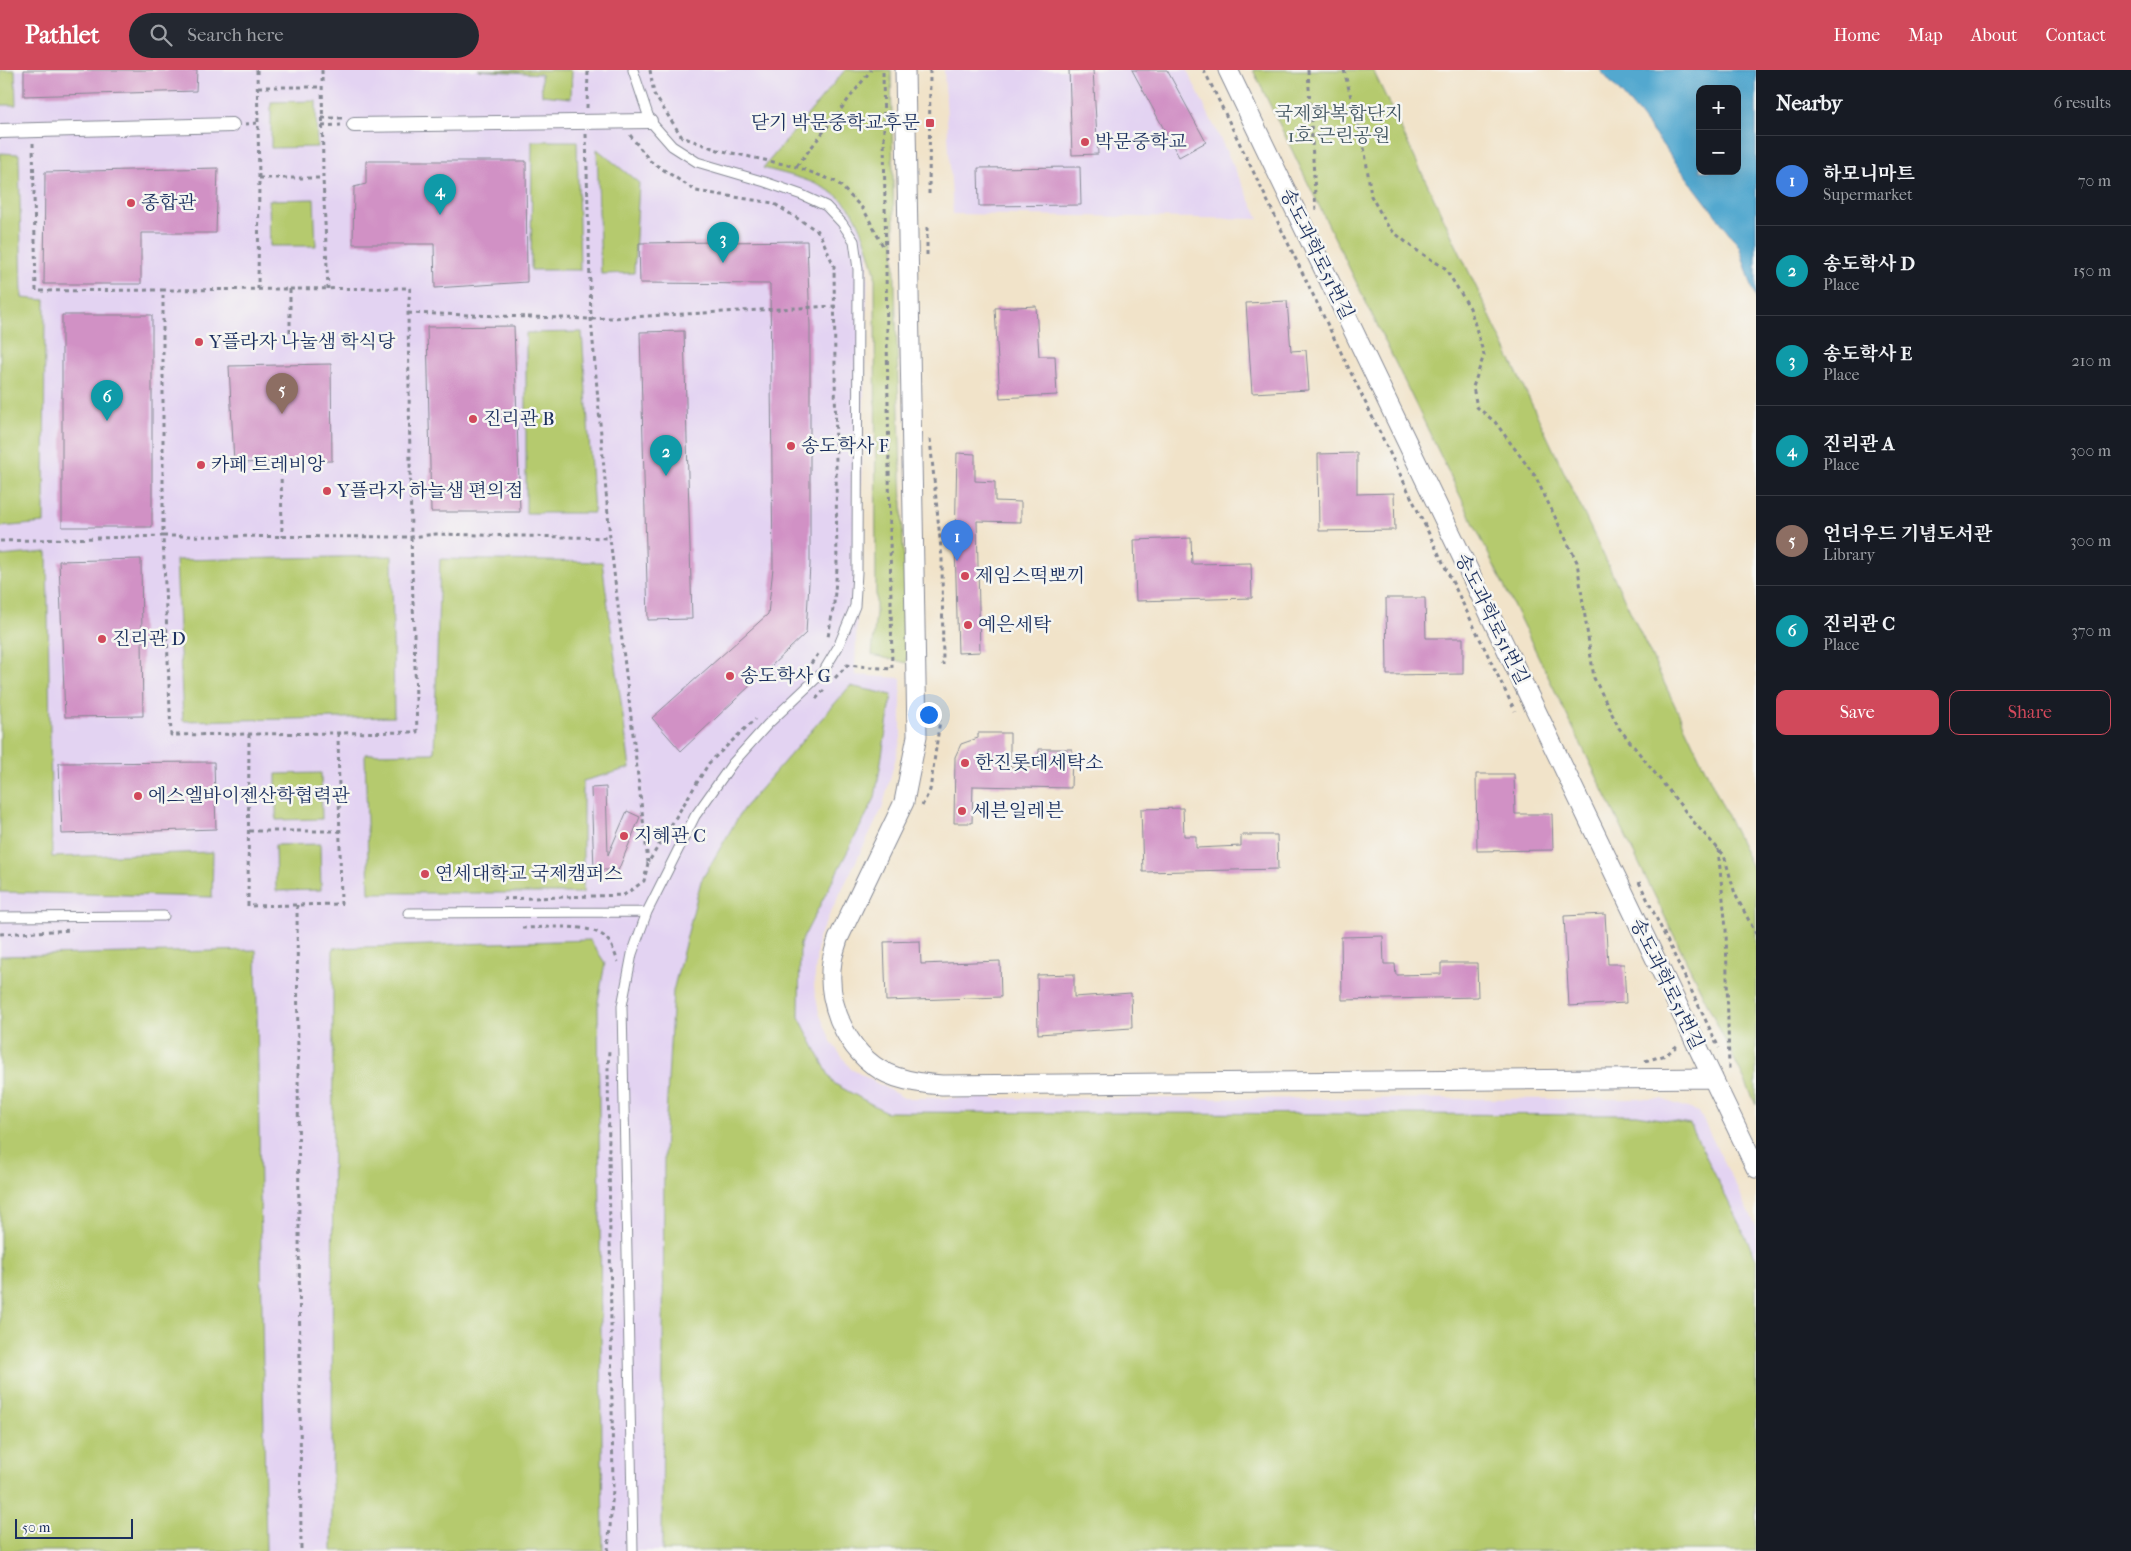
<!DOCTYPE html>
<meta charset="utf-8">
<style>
body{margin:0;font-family:"IM FELL French Canon","Noto Serif KR",serif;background:#242831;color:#f1f3f6}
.controls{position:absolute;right:15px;top:15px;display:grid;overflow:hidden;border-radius:10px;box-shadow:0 5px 20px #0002}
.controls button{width:45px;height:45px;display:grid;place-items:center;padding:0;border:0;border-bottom:1px solid #363941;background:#171b24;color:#f1f3f6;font:25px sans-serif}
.scale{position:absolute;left:15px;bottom:12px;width:118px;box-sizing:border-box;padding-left:5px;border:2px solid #1b2f5e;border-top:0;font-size:14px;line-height:18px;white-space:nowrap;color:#1b2f5e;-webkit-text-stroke:4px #f6f6f2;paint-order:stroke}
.you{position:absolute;left:928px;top:644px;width:18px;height:18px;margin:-12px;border:4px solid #fff;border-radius:50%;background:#1a73e8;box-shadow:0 0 0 8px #1a73e833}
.badge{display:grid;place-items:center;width:32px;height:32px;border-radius:50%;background:#d1495b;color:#fff;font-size:16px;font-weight:700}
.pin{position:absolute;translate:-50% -41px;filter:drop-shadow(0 1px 2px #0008)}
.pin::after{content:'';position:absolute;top:26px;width:18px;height:15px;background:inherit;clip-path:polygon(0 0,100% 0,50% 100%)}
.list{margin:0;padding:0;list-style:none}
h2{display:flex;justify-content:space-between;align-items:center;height:65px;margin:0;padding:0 20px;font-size:21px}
h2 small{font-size:16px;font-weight:400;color:#9ea1a6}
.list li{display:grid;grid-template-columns:32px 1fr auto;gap:15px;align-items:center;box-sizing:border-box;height:90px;padding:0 20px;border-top:1px solid #363941}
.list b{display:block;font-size:19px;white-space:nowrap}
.list p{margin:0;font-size:16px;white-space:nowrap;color:#9ea1a6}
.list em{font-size:16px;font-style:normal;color:#9ea1a6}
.actions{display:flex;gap:10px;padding:15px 20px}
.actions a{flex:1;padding:11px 0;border:1px solid #d1495b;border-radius:10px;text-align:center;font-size:18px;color:#d1495b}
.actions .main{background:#d1495b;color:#fff}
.icon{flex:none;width:28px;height:28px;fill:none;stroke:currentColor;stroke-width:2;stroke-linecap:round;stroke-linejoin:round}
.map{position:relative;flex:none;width:1756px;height:1481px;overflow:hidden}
header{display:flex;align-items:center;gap:30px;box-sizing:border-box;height:70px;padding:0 25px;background:#d1495b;color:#fff}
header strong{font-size:24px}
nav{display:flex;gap:28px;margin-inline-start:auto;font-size:18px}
.search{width:350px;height:45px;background:#242831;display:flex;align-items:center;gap:12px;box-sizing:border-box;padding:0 18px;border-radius:28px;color:#9ea1a6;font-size:19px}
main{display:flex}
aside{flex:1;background:#171b24}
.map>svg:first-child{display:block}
</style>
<header>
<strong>Pathlet</strong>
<div class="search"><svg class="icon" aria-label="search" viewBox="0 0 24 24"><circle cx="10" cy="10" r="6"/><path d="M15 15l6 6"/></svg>Search here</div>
<nav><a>Home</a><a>Map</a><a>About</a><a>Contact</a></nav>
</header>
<main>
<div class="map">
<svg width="1756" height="1481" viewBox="0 0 1756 1481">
<rect width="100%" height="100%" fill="#f6f6f2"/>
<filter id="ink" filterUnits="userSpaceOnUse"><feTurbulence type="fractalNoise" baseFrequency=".02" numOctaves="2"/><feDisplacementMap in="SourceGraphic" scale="10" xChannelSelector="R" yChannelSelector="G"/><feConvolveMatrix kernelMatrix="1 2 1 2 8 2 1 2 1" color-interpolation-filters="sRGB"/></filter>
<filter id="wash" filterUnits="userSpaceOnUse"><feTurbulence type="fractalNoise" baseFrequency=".0096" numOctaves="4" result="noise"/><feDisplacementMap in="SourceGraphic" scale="20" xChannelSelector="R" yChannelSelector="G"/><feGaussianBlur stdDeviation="1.12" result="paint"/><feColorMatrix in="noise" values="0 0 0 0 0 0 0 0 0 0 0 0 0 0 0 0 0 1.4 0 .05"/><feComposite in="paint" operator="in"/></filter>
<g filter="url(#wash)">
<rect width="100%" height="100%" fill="#f1e3c9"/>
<path fill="#e3d3f2" d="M0 0H874L855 605 901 608V668L882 739 818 868 814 917 819 943 832 973 851 999 904 1028 1661 1029 1699 1042 1756 1156V1481H0Z
M944 0H1187L1259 149 953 144Z"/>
<path fill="#b5ca6e" stroke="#687c66" d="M0 0H15L16 35H0Z
M478 0H572L571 28 542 25 541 4Z
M845 0H891L895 215 907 593 872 585 876 542 875 202C870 186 866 169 859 154 843 115 799 108 763 98Z
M1253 0H1373L1756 806V1034Z
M316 31 317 77 271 78V32Z
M532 71H577L580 200H531Z
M597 79 639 113 634 203 601 204Z
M0 83 19 84 22 228 45 230 44 453 0 457Z
M314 129 316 176H270L269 130Z
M582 262 594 443H526V263Z
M47 482 52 787 213 782 212 827 0 822V486Z
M392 486 394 647 183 651 176 490Z
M440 489 602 492 630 698 583 711V823H369L365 684 434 683Z
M850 616 892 625 875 728 800 874 799 947 833 1013 886 1042 1637 1045 1690 1054 1756 1188V1481H662L664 1082 673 921 701 811 743 739Z
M321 703 322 749 276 750V704Z
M320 774 321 820 276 821 275 775Z
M590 870 605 893 598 931 603 1481H332L333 878Z
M256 880 266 1481H0V886Z"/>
<path fill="#53a8cf" stroke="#376c96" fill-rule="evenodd" d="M1600 0H1756V229L1739 176 1639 44ZM1700 19H1737V101H1700Z"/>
<g id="blocks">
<path fill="#d191c5" d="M24 0H197L196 21 24 26Z
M1069 0H1093L1098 84 1072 85Z
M1132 0H1167L1206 72 1179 87Z
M366 91H526L527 212 435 218 434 174H353L354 117 366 114Z
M1080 97 1081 135 979 136 978 98Z
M218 98 216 163H141V214H44L45 102Z
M807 171 810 256V495L806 563 681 681 652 648 768 544 773 498 770 214 640 213 639 173Z
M1287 231 1291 281 1306 280 1309 320 1252 323 1246 233Z
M1036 236 1039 286H1055L1057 325 1000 328 995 238Z
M62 245H152V457H62Z
M514 256 520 442H431L427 257Z
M684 261 692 549 648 550 640 262Z
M331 294 332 391 234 393 229 296Z
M957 383 975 384V411L995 412V431L1021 432V452L977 451 980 582 958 583 955 474Z
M1357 383V424L1394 423 1395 460 1319 461 1318 384Z
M1191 468 1192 494 1251 493 1252 528 1136 531 1134 470Z
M141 489 143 646 65 647 59 491Z
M1386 528H1425L1426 568H1463V604L1387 605Z
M978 663H1010V697L1039 698V679H1072L1071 718 973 716 972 753H954L955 687 961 674 978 668Z
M214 692 216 759 62 764 59 693Z
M1476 704H1514L1515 744H1552L1553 780 1477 781Z
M606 717 608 785 627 741 640 747 618 801 594 799 591 718Z
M1183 738 1184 766H1196V778L1241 776V765H1277L1278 799 1143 802 1141 739Z
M1605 844 1608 894H1624L1626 933 1569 936 1564 846Z
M1383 866 1384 894H1395L1396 905 1441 904V893H1477L1478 927 1342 930 1341 867Z
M920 871 921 894 1000 891 1001 927 886 931 884 872Z
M1074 904V927L1131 923 1132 958 1038 964 1037 905Z"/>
</g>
</g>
<g filter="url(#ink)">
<use href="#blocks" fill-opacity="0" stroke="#868994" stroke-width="1"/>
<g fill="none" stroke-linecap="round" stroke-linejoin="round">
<g stroke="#868994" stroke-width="11">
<path id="service" d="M408 843 647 842
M0 847 164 846
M633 1481 622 936 632 884 647 842 695 746 732 694 768 654 823 602 838 577 855 536 857 502 858 199 854 171 842 153 826 136 802 125 765 112 697 92 672 76 650 51 633 0"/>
</g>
<g stroke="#868994" stroke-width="16">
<path id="pedestrian" d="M354 55 650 51
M0 61 232 55"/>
</g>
<g stroke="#868994" stroke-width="21">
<path id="minor" d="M905 0 917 666 904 732 838 869C836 876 833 884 832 891 825 937 851 992 896 1007 911 1012 927 1014 942 1015L1713 1008
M1228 0 1756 1098"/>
</g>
<path stroke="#868994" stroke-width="3" stroke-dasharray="4 4" stroke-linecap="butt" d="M257 0 259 108 258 219
M322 0 323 108 328 219
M650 0 654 24 682 67 718 80 797 97 837 112 864 140 884 178
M1204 0 1515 641
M1308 0 1316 142
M1344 0 1365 82 1371 126 1389 158 1413 178 1445 198 1470 238 1484 285 1473 317 1477 337 1495 352 1535 406 1577 492 1594 608 1619 658 1697 756 1724 785 1735 824 1756 864
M258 17H322
M587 38 588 0
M322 48H344
M245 54 258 53
M322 56 341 55
M586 64 591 249 610 468 648 792
M630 65 650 91 696 121 773 133 819 162 834 196 837 498 834 533 828 567
M33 73 36 221 163 220
M797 96 871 0
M259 108H323
M929 124 930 0
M927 157V185
M290 219V265
M408 243 591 249 835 236
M930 369 942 489 943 595
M281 393 282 467
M163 466 411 467 417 662 171 665Z
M0 471 163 466V220L410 218 408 243 411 467 436 464 610 468
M806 600 819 583
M835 608 847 595 892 599 883 0
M816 629 824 620
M249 664 248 836 341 834 338 663
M922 736 930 720 940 650
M249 761H340
M1718 779 1726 859 1729 1000
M1639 812 1719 978
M503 829 624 825 644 811 648 793 709 693 755 649
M297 835 301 1481
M522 858C544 858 590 852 606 868 612 874 615 884 618 892
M0 864 72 860
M1645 991 1666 985 1678 975
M608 1481 613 1420 608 999 609 980"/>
<use href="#service" stroke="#fff" stroke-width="9"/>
<use href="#pedestrian" stroke="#fff" stroke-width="14"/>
<use href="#minor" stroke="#fff" stroke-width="19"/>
</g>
</g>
<g fill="#d1495b" stroke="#f6f6f2" stroke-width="2">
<rect x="925" y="48" width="10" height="10" rx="2.5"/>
<circle cx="1085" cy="72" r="5"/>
<circle cx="131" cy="133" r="5"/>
<circle cx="199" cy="272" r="5"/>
<circle cx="473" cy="349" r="5"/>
<circle cx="791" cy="376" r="5"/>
<circle cx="201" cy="395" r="5"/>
<circle cx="327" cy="421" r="5"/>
<circle cx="965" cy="506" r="5"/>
<circle cx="968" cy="555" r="5"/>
<circle cx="102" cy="569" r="5"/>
<circle cx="730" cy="606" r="5"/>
<circle cx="965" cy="693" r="5"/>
<circle cx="138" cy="726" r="5"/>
<circle cx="962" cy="741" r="5"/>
<circle cx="624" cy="766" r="5"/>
<circle cx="425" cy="804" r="5"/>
</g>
<g text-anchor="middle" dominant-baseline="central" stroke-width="5" stroke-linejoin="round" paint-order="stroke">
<g font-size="19" fill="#425662" stroke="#f6f6f2">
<text x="1339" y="44">국제화복합단지<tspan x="1339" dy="22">1호 근린공원</tspan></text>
</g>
<g font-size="19" fill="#1b2f5e" stroke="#f6f6f2" text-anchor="start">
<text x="920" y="53" text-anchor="end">닫기 박문중학교후문</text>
<text x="1095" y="72">박문중학교</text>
<text x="141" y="133">종합관</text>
<text x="209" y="272">Y플라자 나눌샘 학식당</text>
<text x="483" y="349">진리관 B</text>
<text x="801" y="376">송도학사 F</text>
<text x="211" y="395">카페 트레비앙</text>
<text x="337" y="421">Y플라자 하늘샘 편의점</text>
<text x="975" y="506">제임스떡뽀끼</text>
<text x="978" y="555">예은세탁</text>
<text x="112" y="569">진리관 D</text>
<text x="740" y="606">송도학사 G</text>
<text x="975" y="693">한진롯데세탁소</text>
<text x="148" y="726">에스엘바이젠산학협력관</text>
<text x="972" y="741">세븐일레븐</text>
<text x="634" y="766">지혜관 C</text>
<text x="435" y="804">연세대학교 국제캠퍼스</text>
</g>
<g font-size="19" fill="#1b2f5e" stroke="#f6f6f2">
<text transform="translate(1317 184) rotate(64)">송도과학로51번길</text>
<text transform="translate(1492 549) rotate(64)">송도과학로51번길</text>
<text transform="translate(1667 914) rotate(64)">송도과학로51번길</text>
</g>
</g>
</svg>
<div class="controls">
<button>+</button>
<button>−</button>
</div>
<div class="scale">50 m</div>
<div class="you"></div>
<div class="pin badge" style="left:957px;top:491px;background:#3f7fe0">1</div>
<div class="pin badge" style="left:666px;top:406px;background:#0f9aa8">2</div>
<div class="pin badge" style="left:723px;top:193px;background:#0f9aa8">3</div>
<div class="pin badge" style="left:440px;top:145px;background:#0f9aa8">4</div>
<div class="pin badge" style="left:282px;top:344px;background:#8d6e63">5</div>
<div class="pin badge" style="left:107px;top:351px;background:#0f9aa8">6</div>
</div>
<aside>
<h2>Nearby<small>6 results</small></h2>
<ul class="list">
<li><span class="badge" style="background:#3f7fe0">1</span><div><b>하모니마트</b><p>Supermarket</p></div><em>70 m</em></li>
<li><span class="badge" style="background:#0f9aa8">2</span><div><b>송도학사 D</b><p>Place</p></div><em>150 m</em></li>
<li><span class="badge" style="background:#0f9aa8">3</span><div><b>송도학사 E</b><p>Place</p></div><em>210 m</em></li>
<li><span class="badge" style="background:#0f9aa8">4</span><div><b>진리관 A</b><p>Place</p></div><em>300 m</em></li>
<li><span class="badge" style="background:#8d6e63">5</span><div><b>언더우드 기념도서관</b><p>Library</p></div><em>300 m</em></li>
<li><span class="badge" style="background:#0f9aa8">6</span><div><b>진리관 C</b><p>Place</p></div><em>370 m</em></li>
</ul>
<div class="actions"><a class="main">Save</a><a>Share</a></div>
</aside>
</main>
